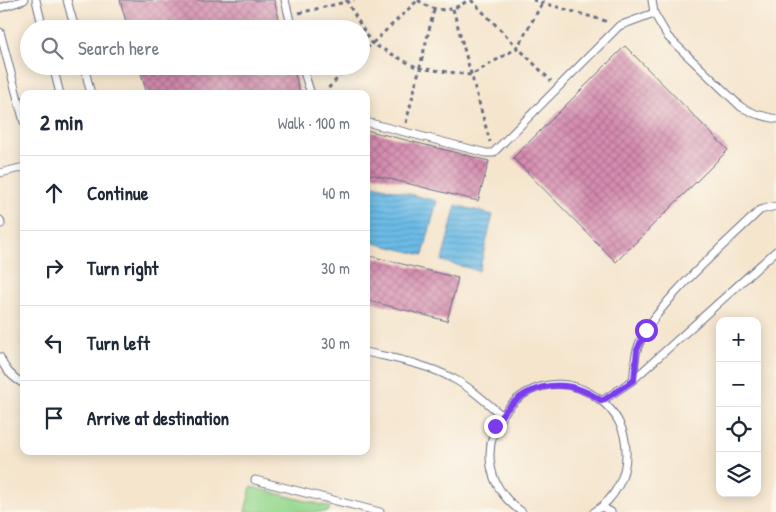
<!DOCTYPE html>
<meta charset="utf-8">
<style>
body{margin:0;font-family:"Patrick Hand",sans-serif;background:#f6f6f7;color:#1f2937}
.controls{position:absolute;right:15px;bottom:15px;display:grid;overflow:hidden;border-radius:10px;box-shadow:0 2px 12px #0003}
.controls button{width:45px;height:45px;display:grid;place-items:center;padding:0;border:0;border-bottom:1px solid #e0e1e3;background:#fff;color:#1f2937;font:25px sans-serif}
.stop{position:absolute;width:15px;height:15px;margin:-11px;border:4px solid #7c3aed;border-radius:50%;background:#fff}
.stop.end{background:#7c3aed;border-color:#fff;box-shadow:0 1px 5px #0008}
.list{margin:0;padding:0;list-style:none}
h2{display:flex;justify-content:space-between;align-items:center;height:65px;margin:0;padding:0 20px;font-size:21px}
h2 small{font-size:16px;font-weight:400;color:#747a83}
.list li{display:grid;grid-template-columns:32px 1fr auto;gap:15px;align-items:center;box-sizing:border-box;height:75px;padding:0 20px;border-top:1px solid #e0e1e3}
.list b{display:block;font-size:19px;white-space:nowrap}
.list em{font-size:16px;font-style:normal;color:#747a83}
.icon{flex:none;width:28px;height:28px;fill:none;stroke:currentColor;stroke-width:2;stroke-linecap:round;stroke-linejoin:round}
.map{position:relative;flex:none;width:776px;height:512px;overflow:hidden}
.search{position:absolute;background:#fff;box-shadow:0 2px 12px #0003;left:20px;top:20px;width:350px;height:55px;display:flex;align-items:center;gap:12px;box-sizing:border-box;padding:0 18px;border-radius:28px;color:#747a83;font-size:19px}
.panel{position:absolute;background:#fff;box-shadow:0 2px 12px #0003;left:20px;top:90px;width:350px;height:365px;border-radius:10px}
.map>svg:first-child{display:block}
</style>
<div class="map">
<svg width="776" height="512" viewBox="0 0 776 512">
<defs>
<pattern id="water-rules" width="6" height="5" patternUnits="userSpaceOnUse" patternTransform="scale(1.25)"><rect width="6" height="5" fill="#6cbbe6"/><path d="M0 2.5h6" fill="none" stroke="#5898be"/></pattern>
<pattern id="building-cross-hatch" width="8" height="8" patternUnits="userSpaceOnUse" patternTransform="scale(1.25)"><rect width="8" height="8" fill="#d68caf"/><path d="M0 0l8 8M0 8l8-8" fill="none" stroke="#ad7392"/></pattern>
</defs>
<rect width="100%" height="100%" fill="#fbf7ec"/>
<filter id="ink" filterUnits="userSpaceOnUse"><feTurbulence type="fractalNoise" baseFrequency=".02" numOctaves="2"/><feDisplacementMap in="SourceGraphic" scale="10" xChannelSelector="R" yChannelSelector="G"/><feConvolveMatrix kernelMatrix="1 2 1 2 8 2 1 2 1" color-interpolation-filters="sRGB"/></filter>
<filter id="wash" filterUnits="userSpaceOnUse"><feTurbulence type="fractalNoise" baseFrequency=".0096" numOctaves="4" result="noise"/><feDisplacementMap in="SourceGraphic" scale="20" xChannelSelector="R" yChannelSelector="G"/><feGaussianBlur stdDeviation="1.12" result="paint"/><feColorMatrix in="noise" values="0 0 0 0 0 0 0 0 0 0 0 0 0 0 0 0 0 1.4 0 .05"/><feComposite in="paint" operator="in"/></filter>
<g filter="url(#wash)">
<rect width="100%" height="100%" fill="#f5e5cd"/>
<path fill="#96d88f" stroke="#588476" d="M251 487 330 507 328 512H245Z"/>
<path fill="url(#water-rules)" stroke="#4475a2" d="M366 183 437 201 423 255 366 241Z
M456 205 493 215 479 271 442 261Z"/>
<g id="blocks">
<path fill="url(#building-cross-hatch)" d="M120 0H274L282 29H128Z
M625 46 728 150 616 262 513 158Z
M139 66H293L300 94H147Z
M366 130 489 161 478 201 366 173Z
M366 255 458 278 447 321 366 300Z"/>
</g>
</g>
<g filter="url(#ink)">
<use href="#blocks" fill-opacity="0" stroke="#676f85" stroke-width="1"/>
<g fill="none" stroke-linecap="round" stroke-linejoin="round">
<g stroke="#676f85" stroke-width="9">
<path id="service" d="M36 0 43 29
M67 0 75 29
M285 0 292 29
M652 0 654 13 668 37 741 107 756 114 776 119
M0 8 24 0
M0 32 24 122
M53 66 60 94
M84 66 91 94
M302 66 311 94
M366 122 486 153H493L619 26 654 13
M0 173 24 167
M0 220 1 224
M366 352C395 359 426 364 452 378 470 387 486 402 501 415
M0 357C4 369 13 378 24 384
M633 380C635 371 634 359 637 350 649 308 727 243 760 210L776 206
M602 401 633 380 776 251
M255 480 380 512
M602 507 611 512
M522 512C444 458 524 344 599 399 616 411 626 431 626 451 627 476 615 499 594 512"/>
</g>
<path stroke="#676f85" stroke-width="3" stroke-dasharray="4 4" stroke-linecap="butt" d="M346 0 371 43 418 68 471 75 517 48 544 0
M418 0C434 13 452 13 468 0
M471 0 551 81
M533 0 609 22
M453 9 490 142
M299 13 354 0
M361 54 418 0
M323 94 349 66
M406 123 434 10"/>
<use href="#service" stroke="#fff" stroke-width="7"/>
</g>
</g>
<g fill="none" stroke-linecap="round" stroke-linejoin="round" filter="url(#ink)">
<path stroke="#7c3aed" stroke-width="6" d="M495 426C519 384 562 373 602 401L634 380 637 350 646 330"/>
</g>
</svg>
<div class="controls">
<button>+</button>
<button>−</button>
<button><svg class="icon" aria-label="locate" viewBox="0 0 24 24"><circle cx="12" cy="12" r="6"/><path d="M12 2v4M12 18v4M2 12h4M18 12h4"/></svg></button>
<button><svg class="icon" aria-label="layers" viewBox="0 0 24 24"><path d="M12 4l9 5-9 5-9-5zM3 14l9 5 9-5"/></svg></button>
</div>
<div class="stop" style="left:646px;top:330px"></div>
<div class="stop end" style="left:495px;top:426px"></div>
<div class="search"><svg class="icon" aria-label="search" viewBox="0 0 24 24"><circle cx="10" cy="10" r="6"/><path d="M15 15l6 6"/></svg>Search here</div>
<section class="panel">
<h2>2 min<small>Walk · 100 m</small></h2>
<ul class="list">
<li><svg class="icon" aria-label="ahead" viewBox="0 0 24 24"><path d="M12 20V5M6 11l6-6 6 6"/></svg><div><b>Continue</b></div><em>40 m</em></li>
<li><svg class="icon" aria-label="right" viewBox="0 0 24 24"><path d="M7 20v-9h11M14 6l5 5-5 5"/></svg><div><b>Turn right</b></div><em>30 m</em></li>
<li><svg class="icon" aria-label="left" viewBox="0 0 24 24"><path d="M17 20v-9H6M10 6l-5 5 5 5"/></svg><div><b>Turn left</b></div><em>30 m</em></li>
<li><svg class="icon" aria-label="arrive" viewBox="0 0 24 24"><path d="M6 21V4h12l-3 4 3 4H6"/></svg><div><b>Arrive at destination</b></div></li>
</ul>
</section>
</div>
